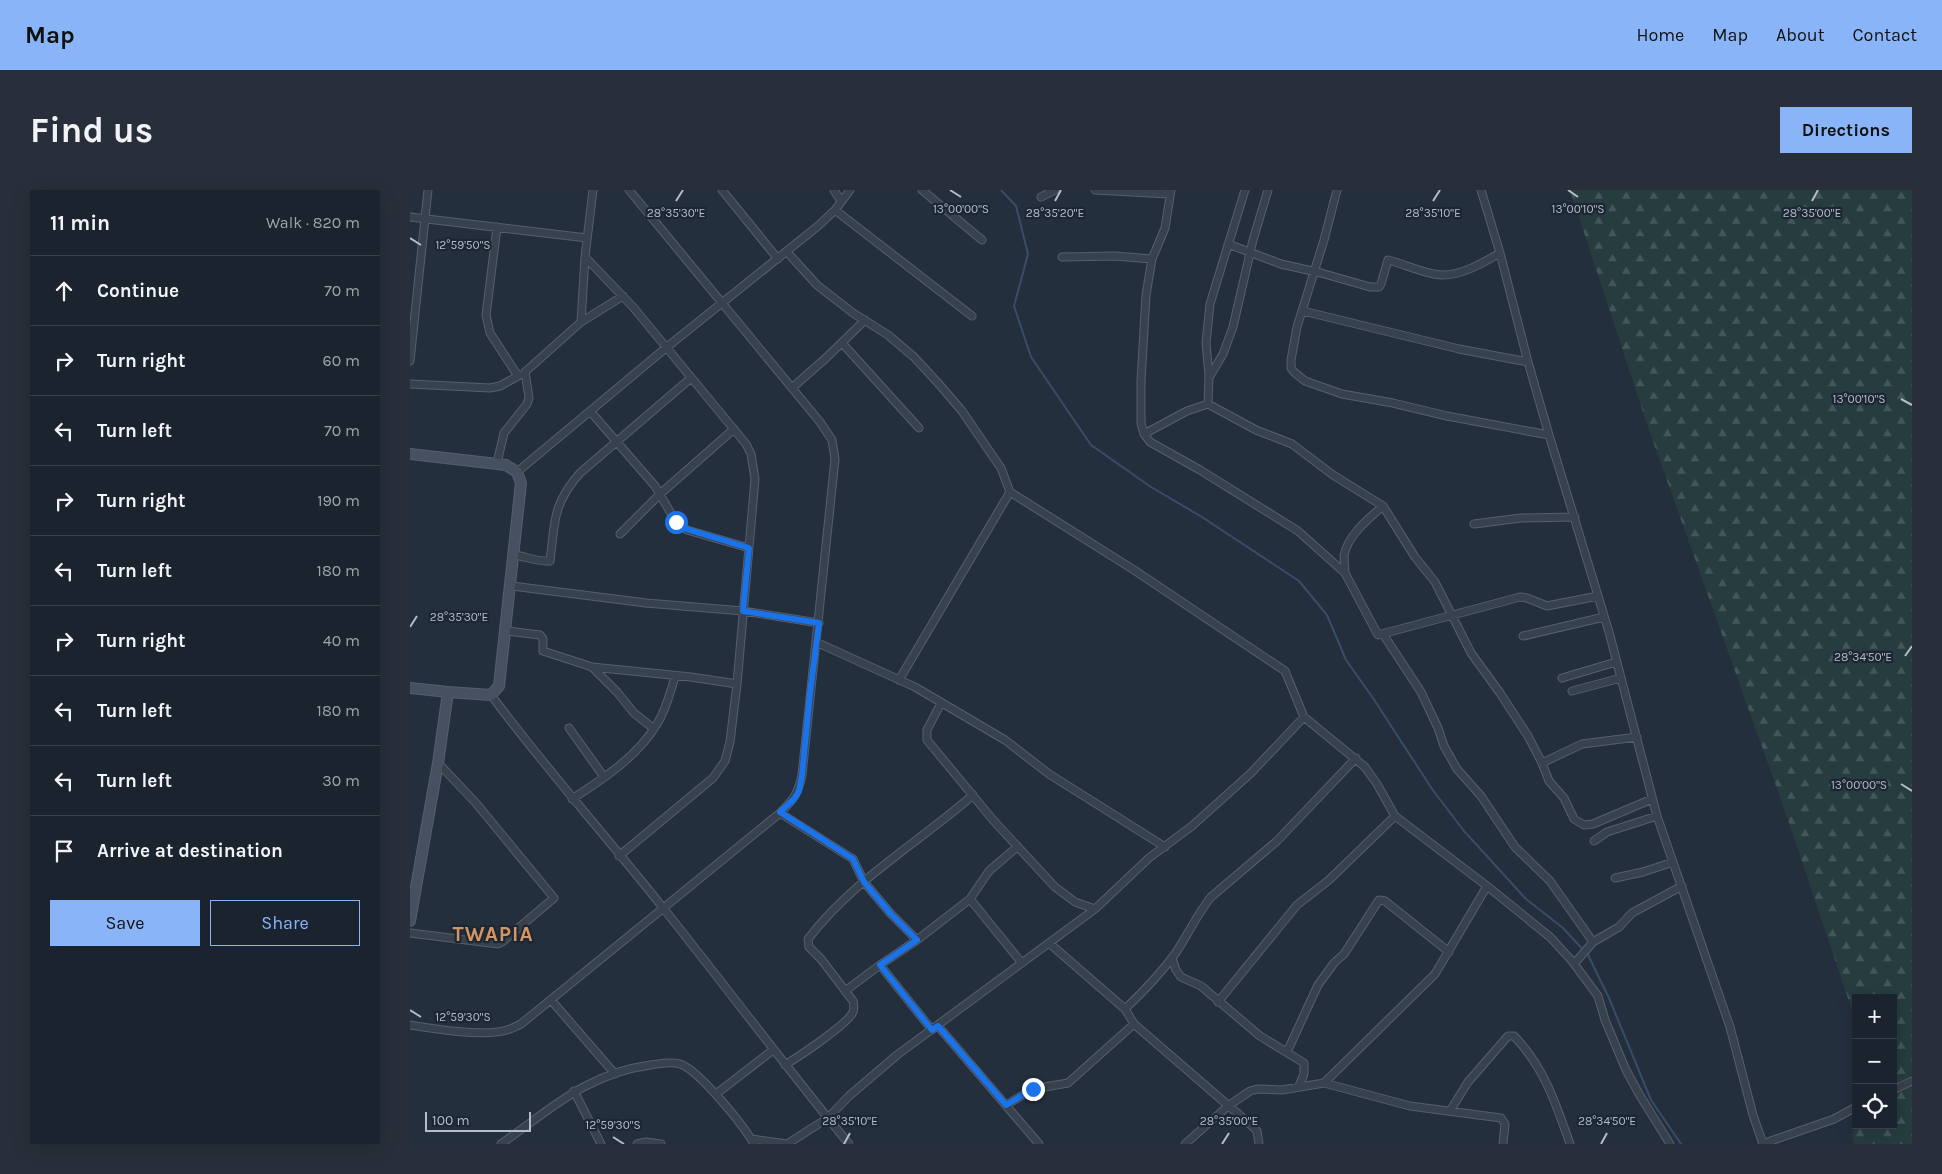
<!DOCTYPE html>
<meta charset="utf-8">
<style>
body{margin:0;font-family:Karla,sans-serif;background:#282f3a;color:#f1f3f6}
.controls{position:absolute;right:15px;bottom:15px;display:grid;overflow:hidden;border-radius:0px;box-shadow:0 5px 20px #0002}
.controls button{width:45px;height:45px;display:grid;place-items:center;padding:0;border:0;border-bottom:1px solid #39404a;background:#1b232e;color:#f1f3f6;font:25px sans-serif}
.scale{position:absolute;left:15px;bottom:12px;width:106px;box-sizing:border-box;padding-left:5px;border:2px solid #b4bcc9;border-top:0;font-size:14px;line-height:18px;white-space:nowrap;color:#b4bcc9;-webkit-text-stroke:4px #1d2633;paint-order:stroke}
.stop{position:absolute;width:15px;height:15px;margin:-11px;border:4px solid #1a73e8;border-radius:50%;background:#fff}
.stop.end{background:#1a73e8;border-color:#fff;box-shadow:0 1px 5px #0008}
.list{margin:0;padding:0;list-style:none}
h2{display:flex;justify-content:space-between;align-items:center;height:65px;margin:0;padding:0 20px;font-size:21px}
h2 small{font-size:16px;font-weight:400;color:#a0a4aa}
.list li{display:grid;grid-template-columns:32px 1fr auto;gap:15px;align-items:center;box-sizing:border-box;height:70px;padding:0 20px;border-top:1px solid #39404a}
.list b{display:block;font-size:19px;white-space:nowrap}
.list em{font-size:16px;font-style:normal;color:#a0a4aa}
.actions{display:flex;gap:10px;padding:15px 20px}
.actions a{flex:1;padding:11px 0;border:1px solid #8ab4f8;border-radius:0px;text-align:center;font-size:18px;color:#8ab4f8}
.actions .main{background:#8ab4f8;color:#111}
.icon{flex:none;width:28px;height:28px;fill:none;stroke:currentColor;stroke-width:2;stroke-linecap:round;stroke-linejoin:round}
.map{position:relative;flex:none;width:1502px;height:954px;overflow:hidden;border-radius:0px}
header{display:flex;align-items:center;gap:30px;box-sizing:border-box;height:70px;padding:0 25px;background:#8ab4f8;color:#111}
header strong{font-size:24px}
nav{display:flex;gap:28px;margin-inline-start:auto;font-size:18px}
.intro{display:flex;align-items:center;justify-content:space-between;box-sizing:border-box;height:120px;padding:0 30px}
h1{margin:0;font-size:35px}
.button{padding:12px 22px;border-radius:0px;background:#8ab4f8;color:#111;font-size:18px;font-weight:700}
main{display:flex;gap:30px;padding:0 30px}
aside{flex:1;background:#1b232e;border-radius:0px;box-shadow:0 5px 20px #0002}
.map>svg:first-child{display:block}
</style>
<header>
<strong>Map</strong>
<nav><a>Home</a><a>Map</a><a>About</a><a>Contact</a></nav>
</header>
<div class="intro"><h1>Find us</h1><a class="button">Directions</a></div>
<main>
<aside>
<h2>11 min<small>Walk · 820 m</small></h2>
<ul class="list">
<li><svg class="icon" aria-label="ahead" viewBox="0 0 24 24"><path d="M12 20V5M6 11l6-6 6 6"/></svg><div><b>Continue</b></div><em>70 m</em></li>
<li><svg class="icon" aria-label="right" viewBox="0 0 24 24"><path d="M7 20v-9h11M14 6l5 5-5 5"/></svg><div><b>Turn right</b></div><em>60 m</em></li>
<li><svg class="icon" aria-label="left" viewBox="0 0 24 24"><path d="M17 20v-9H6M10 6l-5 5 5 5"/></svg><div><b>Turn left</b></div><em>70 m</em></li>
<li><svg class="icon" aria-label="right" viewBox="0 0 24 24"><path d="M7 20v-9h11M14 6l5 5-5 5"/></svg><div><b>Turn right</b></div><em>190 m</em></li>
<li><svg class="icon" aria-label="left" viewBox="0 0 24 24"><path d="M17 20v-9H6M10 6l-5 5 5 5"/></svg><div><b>Turn left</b></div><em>180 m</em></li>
<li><svg class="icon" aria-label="right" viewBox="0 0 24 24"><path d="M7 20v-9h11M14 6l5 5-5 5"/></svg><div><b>Turn right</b></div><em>40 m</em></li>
<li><svg class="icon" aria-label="left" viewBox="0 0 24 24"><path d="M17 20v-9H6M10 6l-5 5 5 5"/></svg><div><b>Turn left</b></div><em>180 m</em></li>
<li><svg class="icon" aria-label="left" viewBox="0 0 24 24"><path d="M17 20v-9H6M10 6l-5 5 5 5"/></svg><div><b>Turn left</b></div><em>30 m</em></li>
<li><svg class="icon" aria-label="arrive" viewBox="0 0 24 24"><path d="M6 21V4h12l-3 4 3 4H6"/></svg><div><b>Arrive at destination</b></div></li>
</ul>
<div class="actions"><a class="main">Save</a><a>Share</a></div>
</aside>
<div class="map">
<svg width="1502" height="954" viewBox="0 0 1502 954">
<defs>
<pattern id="forest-firs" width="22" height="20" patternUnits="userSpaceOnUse" patternTransform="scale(1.25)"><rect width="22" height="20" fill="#263c3f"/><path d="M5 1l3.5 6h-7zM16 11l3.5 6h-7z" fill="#435659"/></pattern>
</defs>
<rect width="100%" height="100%" fill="#242f3e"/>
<path fill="url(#forest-firs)" d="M1160 0H1502V954H1444L1442 945 1447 935H1483V808H1446V832L1377 627 1238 237Z"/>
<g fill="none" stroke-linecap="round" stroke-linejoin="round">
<path stroke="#394c67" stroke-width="2" d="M591 0 606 16 618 64 604 116 621 167 681 255 741 297 792 327 889 391 917 425 936 470 963 508 1022 599 1054 641 1116 709 1153 738 1178 765 1199 808 1241 910 1271 954"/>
<g stroke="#565f6c" stroke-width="9">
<path id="street" d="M312 0 368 69
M424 0 431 11
M512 0 572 50
M685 0 759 4
M761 0 755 38 742 69 736 105 731 191V233L734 244 740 252 790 280 888 341 935 383 968 445 1110 407 1117 408 1137 416 1188 406
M927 0 914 50 887 137 881 170V178L884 182 895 191 932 204 983 213 1037 226 1139 245
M1071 0 1090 63 1118 172 1139 245 1199 442 1247 626 1320 837 1343 925 1353 954
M631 7 645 0
M425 20 562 126
M0 27 177 48
M87 37 76 125 80 143 108 186
M818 54 871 74 911 83 960 97H969L971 94 978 70C994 74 1008 81 1024 84 1046 89 1071 74 1090 63
M377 62 407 95 443 123 478 145 504 167 528 193 552 221 584 268 591 278 600 302 724 380 875 481 894 527 955 577 967 594 985 626 1077 696 1140 747 1162 771 1188 806 1195 830 1216 880 1229 904 1260 954
M175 67 223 117 336 254 341 264 345 289 327 494 320 552 315 571 303 588 209 666
M652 67 705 66 742 69
M893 121 1049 159 1118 172
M171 132 175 67 183 0
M432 153 509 238
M0 171 18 0
M800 186 813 164 823 137 843 50 858 0
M0 194 80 198 90 196 110 185
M383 197 416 168 455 130
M798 214 799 186 796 153 800 114 835 0
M180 221 245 296 266 332 277 340 339 358
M734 244 777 221 798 214 846 240 882 254 923 285 973 316 1005 367 1025 392 1061 463 1090 503 1118 546 1132 573
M87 273 94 243 117 214 119 208 115 182 171 132 213 106
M107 282 257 157 408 36 425 20 440 0
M1064 334 1111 328 1165 327
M210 344 250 304 324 239
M105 365C117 367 128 372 140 371 145 332 142 315 170 283L281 188
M935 383C935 377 934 371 934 366 937 346 959 328 973 316
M102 396 236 413 333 421 409 433
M97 441 130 445 133 449V461L182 477 281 487 327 494
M973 444 1011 502 1028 538 1034 556 1047 579 1071 606 1105 657 1140 691 1183 752
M1113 446 1194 427
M406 452 505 497 595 550 639 584 755 657
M182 477 207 502 224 523 244 539
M1152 488 1206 472
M489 490 600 302
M1162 501 1211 488
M81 505C136 579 197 647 254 719 316 797 376 877 439 954
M531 513 517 540V550L583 630 645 697 665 712 685 719
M159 538 194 587
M1227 547 1172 554 1132 573 1139 591 1154 608 1164 629 1174 635 1183 634 1242 609
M162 609C193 589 228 566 247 534 256 520 260 503 265 487
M370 623 443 669 454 692 481 724 507 750
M1184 651 1197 642 1247 626
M1205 688 1233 682 1263 672
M560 709 611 772
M0 743 88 754 92 752 144 708 65 612 28 573
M639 753 715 819 724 834 842 936 847 941 849 954
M762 768 766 780 771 787 791 796 850 846 894 873V884L889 896
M1164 774 1183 752 1209 737 1222 723 1272 696
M435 801 470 775
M141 810 205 884
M808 812 887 715 919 690 985 626
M715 819C733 802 750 784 765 764 778 745 787 724 801 707L867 651 946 568
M0 835C25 839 73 847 97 840 102 839 106 836 111 834L370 623C384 609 388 604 392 585L425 269 422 250 410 232 219 0
M528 836 629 954
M522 840 470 775 507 750 560 709 579 681 607 657
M877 862 908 795 924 773 934 764 969 710 975 711 1039 762
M375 875C388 867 438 834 443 822 444 819 444 815 443 811L411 769 399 757 398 749C443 690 508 653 563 605
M914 893 1025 784 1077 696
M1483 900 1502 891
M164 901 191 954
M306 904 363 860
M596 915 623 899 658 893 724 834
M1040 921 1058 892 1098 846H1104C1134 877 1146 914 1160 954
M341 949 377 954
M91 954C141 919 176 884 240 875 249 874 261 871 270 874 289 880 334 936 344 954
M227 954 236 952 251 954
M377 954 418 928 439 906 487 865 685 719 739 668 782 636 841 583 894 527
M775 954 818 916 840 901 847 899 872 900 914 893 1000 916 1091 928 1095 934 1093 954
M1352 954 1424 929 1446 917"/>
</g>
<g stroke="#565f6c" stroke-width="12">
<path id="secondary" d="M0 264 96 275 107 282 111 293 89 496 81 505 38 502
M0 498 38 502 28 573 0 731"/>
</g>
<use href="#street" stroke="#38414e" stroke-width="7"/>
<use href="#secondary" stroke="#465061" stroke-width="10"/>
</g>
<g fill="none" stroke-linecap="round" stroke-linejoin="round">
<path stroke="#1a73e8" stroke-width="6" d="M266 332 273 338 339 358 333 421 409 433 400 503 392 585 389 601 384 609 370 622 443 669 454 692 481 724 507 750 470 775 522 840 528 836 596 915 623 899"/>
</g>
<path fill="none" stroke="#b4bcc9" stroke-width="2" d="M540 0 551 7M1158 0 1168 7M266 11 273 0M645 11 651 0M1023 11 1030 0M1402 11 1408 0M0 48 11 55M1491 209 1502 215M0 437 7 426M1495 466 1502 456M1491 594 1502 601M0 820 11 827M203 947 214 954M434 954 440 943M812 954 819 943M1191 954 1197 943"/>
<g text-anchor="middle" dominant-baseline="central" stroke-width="4.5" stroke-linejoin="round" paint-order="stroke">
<g font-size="21" font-weight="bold" letter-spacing="1" fill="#d59563" stroke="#1d2633">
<text x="83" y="744">TWAPIA</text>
</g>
</g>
<g font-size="12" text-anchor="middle" fill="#b4bcc9" stroke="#1d2633" stroke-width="4.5" stroke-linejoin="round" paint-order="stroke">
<text x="1168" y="23">13°00'10"S</text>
<text x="551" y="23">13°00'00"S</text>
<text x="266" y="27">28°35'30"E</text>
<text x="645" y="27">28°35'20"E</text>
<text x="1023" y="27">28°35'10"E</text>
<text x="1402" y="27">28°35'00"E</text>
<text x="53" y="59">12°59'50"S</text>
<text x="1449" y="213">13°00'10"S</text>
<text x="49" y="431">28°35'30"E</text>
<text x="1453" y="471">28°34'50"E</text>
<text x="1449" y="599">13°00'00"S</text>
<text x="53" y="831">12°59'30"S</text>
<text x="440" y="935">28°35'10"E</text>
<text x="819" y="935">28°35'00"E</text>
<text x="1197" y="935">28°34'50"E</text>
<text x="203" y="939">12°59'30"S</text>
</g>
</svg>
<div class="controls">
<button>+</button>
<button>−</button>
<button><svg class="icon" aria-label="locate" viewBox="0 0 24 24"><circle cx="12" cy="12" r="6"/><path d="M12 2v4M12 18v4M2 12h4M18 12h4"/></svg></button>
</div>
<div class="scale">100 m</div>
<div class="stop" style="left:266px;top:332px"></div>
<div class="stop end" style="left:623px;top:899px"></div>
</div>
</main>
